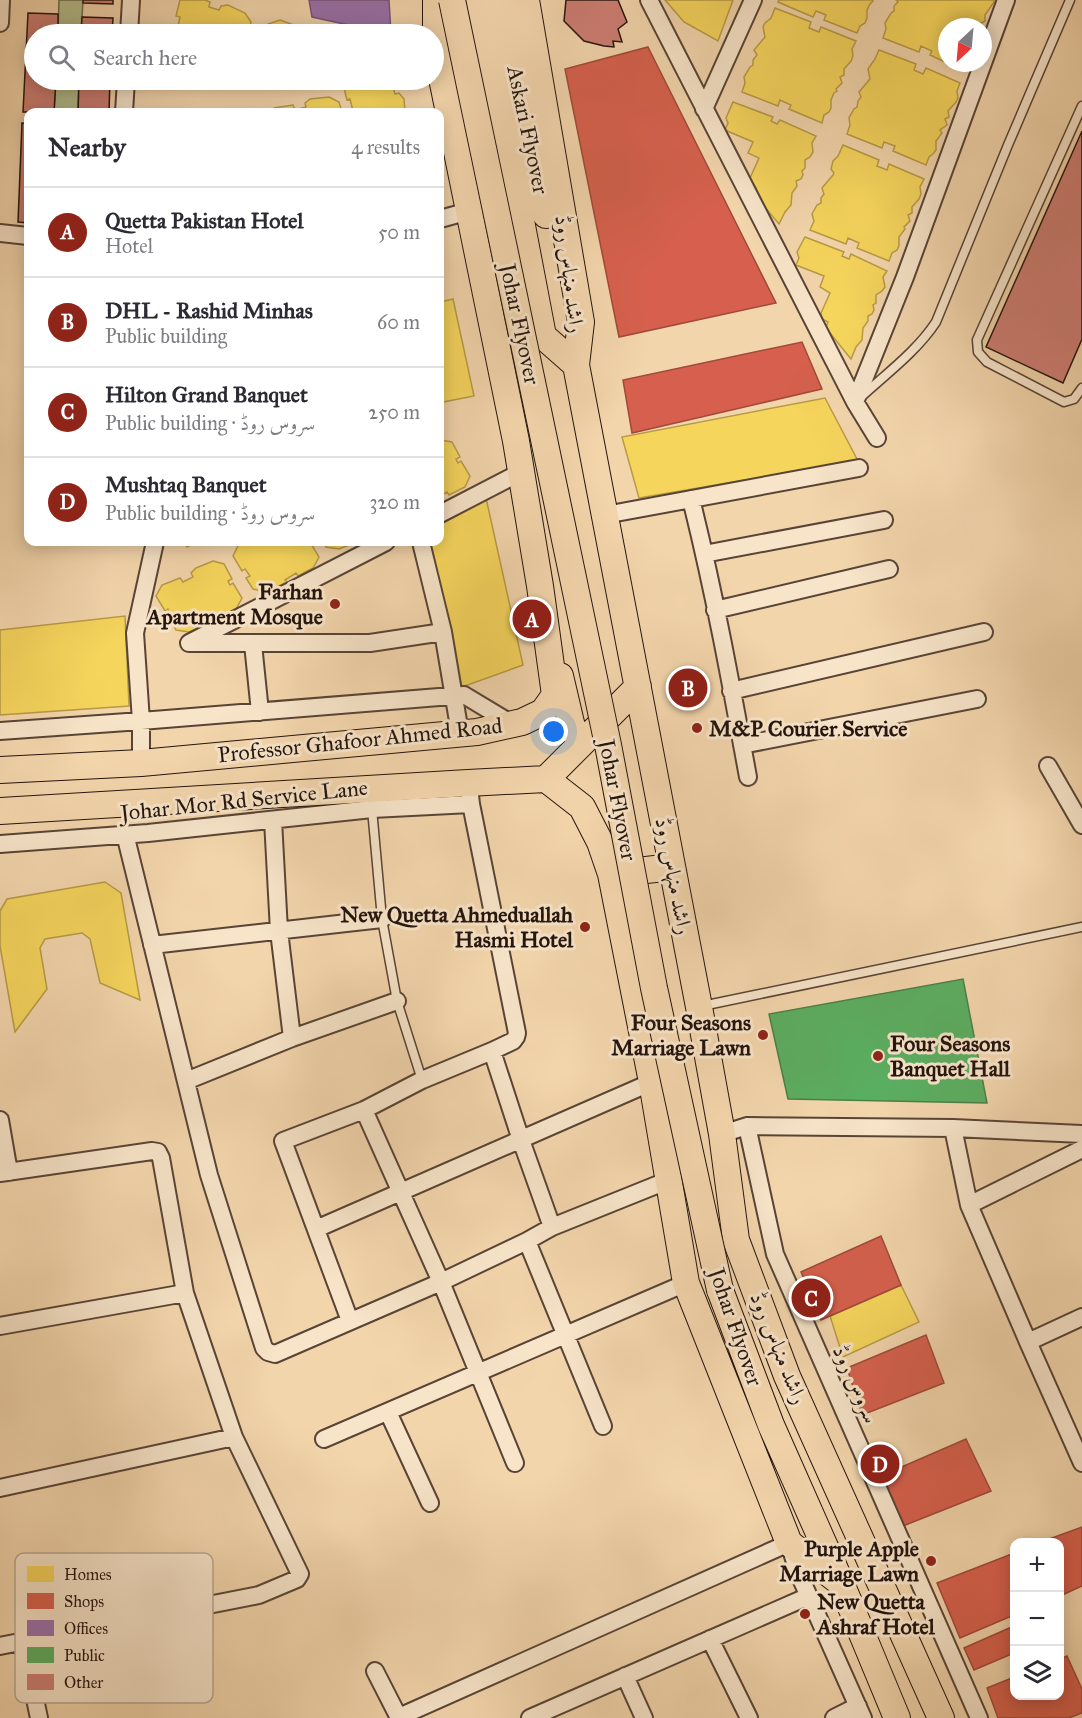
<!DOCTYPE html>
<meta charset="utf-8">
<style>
body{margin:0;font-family:"IM FELL Great Primer",Amiri,serif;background:#f7f7f7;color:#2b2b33}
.controls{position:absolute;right:18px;bottom:18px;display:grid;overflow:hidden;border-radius:12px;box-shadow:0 3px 15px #0003}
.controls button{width:54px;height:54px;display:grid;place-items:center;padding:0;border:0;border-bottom:2px solid #e1e1e2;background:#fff;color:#2b2b33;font:30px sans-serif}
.compass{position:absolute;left:938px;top:18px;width:54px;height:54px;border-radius:50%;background:#fff;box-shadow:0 3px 15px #0003;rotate:206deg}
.you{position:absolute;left:554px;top:732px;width:21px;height:21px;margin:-15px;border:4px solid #fff;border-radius:50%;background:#1a73e8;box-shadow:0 0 0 9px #1a73e833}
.badge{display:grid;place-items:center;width:39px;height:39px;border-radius:50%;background:#8f2418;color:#fff;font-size:20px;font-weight:700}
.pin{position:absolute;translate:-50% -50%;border:3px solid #fff;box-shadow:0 2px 6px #0006}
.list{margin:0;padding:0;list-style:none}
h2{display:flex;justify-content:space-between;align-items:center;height:78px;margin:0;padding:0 24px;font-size:26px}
h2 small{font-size:20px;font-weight:400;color:#7c7c81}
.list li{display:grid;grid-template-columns:39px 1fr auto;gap:18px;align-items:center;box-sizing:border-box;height:90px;padding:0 24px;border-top:2px solid #e1e1e2}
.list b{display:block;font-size:22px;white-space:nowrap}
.list p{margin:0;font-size:20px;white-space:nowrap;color:#7c7c81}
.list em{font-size:20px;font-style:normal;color:#7c7c81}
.icon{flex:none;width:33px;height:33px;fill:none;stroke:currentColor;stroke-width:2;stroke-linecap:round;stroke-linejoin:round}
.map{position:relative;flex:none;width:1082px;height:1718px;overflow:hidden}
.search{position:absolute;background:#fff;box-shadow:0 3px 15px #0003;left:24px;top:24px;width:420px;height:66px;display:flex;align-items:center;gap:15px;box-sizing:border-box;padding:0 21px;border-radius:33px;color:#7c7c81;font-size:22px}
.panel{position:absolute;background:#fff;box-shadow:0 3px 15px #0003;left:24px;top:108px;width:420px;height:438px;border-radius:12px}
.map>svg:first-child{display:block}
</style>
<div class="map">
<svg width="1082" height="1718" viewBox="0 0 1082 1718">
<rect width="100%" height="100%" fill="#f3d5ac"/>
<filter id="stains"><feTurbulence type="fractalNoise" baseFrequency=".00333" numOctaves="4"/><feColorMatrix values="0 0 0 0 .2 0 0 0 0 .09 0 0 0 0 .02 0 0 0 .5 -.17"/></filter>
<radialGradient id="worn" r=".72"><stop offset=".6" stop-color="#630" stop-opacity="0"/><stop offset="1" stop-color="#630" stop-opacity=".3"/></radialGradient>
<path fill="#b5be8e" stroke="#6c694e" stroke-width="1.5" d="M59 0H83L81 34H58Z
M56 80H79L78 112H54Z"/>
<path fill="#f6d55c" stroke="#b79b45" stroke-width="1.5" d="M180 0H205L210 2 209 7 219 10 221 6 228 5 245 13 251 22 248 34H171L174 25 178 26 180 17 176 16Z
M665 0H733L718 41 684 22Z
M779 0H872L873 1 870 4 867 10V18L865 23 860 26 857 33 824 20 826 15 816 11 813 17 778 2Z
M896 0H994V2L985 15V21L981 23 983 26V29V27H947V63L930 55 932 51 921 46 919 52 883 38 886 29 885 23 891 13 894 11V6L898 2Z
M775 8 811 22 809 28 819 32 821 27 856 41 852 49 853 56 851 61 844 69V75L840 77 842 83 836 89 837 91 834 93 831 100V108L829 112 824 115 822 123 789 109 791 105 780 100 778 106 742 92 745 83 744 77 750 67 753 65V60L757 55 754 50 765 37 763 27 765 23 771 18Z
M280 20 299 27 297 32 307 34H266L268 24Z
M317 30 327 34H308L309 31Z
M879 50 916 64 914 70 923 74 926 68 960 83 957 91 958 98 956 102 948 111 949 117 945 119 947 125 940 130 942 133 936 141V150L933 154 929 157 926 165 893 151 895 146 884 142 882 148 847 134 850 125 849 118 854 109 857 107 858 101 861 97 859 92 870 79 868 69 875 59Z
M948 63H965L962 69Z
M302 80H330L329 84 318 88 301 83Z
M342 80H397V82L392 83 395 94 399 93 404 99 405 112H350L353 111 350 99 347 100Z
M329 97 339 102 342 112H270L274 108 293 105 295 110 306 107 305 103 310 99Z
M733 102 773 117 771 121 777 124 780 120 816 136 812 143 813 152 810 157 805 160V168L802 171 803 175 801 179 796 181 797 186 792 193 791 205 785 212 779 224 754 194 756 188 751 184 750 178 759 158 748 153 753 142 725 130 728 123 726 118Z
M843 145 879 160 877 166 887 170 889 164 924 179 920 187 921 194 919 199 912 207V213L908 215 910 221 904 227 905 229 899 237V246L897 250 892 253 889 261 857 248 859 243 848 238 846 244 810 230 814 221 812 214 817 205 821 203V198L824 194 822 188 833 175 834 173 831 169 833 161 838 156Z
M805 237 844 252 842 256 849 259 851 254 887 271 883 277 885 287 882 291 876 295V303L873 305 874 310 872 314 868 316V321L863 328 862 340 856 347 851 359 826 328 828 322 822 319 821 313 830 293 820 287 824 276 796 265 799 258 797 252Z
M453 299 474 396 443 402 440 387V302Z
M825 398 858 461 639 498 622 437Z
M440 440 452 442 460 457 456 459 458 463 461 461 470 476 465 487 449 495 447 492 440 496Z
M486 498 523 665 462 687 426 542H440V521Z
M184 542H197L187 547Z
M246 542H305L307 544 310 542 319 557 313 568 298 576 296 573 285 580 287 582 266 592 253 589 246 578 250 576 245 569 242 571 233 556 239 544Z
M323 542H357L339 549 326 547Z
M213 561 224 564 232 579 228 581 230 585 233 583 242 598 236 609 221 617 219 614 208 620 210 623 189 632 176 630 170 619 173 617 168 609 165 611 156 596 162 585 180 578 183 582 193 577 191 573 196 568Z
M125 616 129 706 0 715V630Z
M105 882 121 893 140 1000 100 983 90 939 82 933 45 939 40 948 47 989 15 1032 0 946V911L7 899Z
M901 1285 919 1322 843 1357 830 1316Z"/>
<path fill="#d6604d" stroke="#a1493a" stroke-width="1.5" d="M648 47 776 303 619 337 565 69Z
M802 342 822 389 632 433 623 380Z
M881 1236 901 1285 821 1320 801 1272Z
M926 1335 944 1383 862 1415 847 1368Z
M966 1439 991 1491 903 1526 881 1476Z
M1082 1527V1586L1060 1596V1542H1041Z
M1014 1553V1615L960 1638 937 1583Z
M1014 1626V1653L974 1670 964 1648Z
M1067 1656 1082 1689V1713L1069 1718H998L987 1688 1014 1677V1696H1060V1659Z"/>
<path fill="#9970ab" stroke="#76547c" stroke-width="1.5" d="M309 0H389L391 34 312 17Z"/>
<path fill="#5aae61" stroke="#4a8048" stroke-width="1.5" d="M963 979 987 1103 788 1099 769 1014Z"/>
<path fill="#ce7e74" stroke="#24140e" stroke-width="1.5" d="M83 0H113V4L83 3Z
M566 0H618L627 22 618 29 622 42 613 41 614 47 604 46 584 41 564 21Z
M28 13 58 14V34H34V80H56L54 112H23Z
M82 17 113 18 112 34H81Z
M79 80H110L109 112H78Z
M22 123 28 124V223L18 222Z
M1082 131V339L1063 383 986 347Z"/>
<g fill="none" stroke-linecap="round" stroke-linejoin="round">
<g stroke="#584436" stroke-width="11">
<path id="lane" d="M1082 106 977 340 978 352 987 362 1064 402 1074 399 1082 388
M861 397C886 374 917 351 936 322L1008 145 1070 0
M372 809 382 919 397 1001 422 1080
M702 1006 1082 927"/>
</g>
<g stroke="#584436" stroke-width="20">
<path id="street" d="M649 0 855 402 877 438
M0 23 1 0
M129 34 131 0
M704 109 753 0
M124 112 126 80
M440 219 469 211
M0 233 28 236
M855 402 905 277 1006 0
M691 499C714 591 731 684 748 777
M440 514 521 472
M605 515 859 468
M386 542 189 643H370L443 632 421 542
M704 554 884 520
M715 610 889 569
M443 632 460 733
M253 644 260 712
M731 691 984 632
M0 731 141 721 464 695 512 724
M742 745 977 699
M141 763V721L135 633 155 542
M1048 766 1082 825
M273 820 279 931 292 1038
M125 834 209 1175 264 1348 268 1352 275 1354 441 1282 527 1241 552 1227 669 1180
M0 844 148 833 372 809 471 804 470 795
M152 945 382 919
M492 1051 521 1140 552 1227
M186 1081 292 1038 397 1001
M364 1110 441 1282 515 1463
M0 1120 9 1172
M747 1126 775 1254 979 1718
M953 1128 969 1205 1028 1342 1082 1463
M722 1134 747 1126 953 1128 1082 1134
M0 1173 152 1151 158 1152 161 1158 185 1293 234 1437 300 1574 297 1579 259 1595 0 1646
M969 1205 1082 1149
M316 1229 652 1082
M527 1241 603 1426
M350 1321 283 1141 364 1110 422 1080 492 1051 513 1041 516 1037 517 1033 471 804
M0 1326 185 1293
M1028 1342 1082 1317
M388 1412 430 1503
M324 1439 686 1283
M0 1488 234 1437
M710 1639 749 1718
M23 1642 39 1718
M375 1671 399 1718
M625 1676 644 1718
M399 1717 789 1543 798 1572 863 1718
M530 1718 809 1596
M834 1718 858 1706"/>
</g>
<g stroke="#24140e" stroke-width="28">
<path id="primary" d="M479 0 543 336 576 365
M502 0 546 215
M526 0 581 322 576 365 699 1007 722 1134 736 1240 787 1376 941 1718
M560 676 571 723 574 732 584 741
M0 770 141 763 477 732 522 722 543 712 555 695 540 586 516 441 436 49V0
M546 779 582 807 600 842 611 874 652 1082 686 1283 789 1543 841 1583
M0 811 468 783 546 779 638 687
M612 874 672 867
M720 1290 771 1425 841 1583 897 1718"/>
</g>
<use href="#lane" stroke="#f7e4c9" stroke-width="8"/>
<use href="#street" stroke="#f7e4c9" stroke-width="16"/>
<use href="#primary" stroke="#f3d5ac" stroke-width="26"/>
<g stroke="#24140e" stroke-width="28" stroke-linecap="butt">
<path id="primary-bridge" d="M452 0 608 745 654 988 720 1290"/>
</g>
<use href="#primary-bridge" stroke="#f3d5ac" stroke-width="26"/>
</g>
<g fill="#8f2418" stroke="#f7e4c9" stroke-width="2">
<circle cx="335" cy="604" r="6"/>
<circle cx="697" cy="728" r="6"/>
<circle cx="585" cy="927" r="6"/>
<circle cx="763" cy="1035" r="6"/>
<circle cx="878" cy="1056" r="6"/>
<circle cx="931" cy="1561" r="6"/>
<circle cx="805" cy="1614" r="6"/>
</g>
<g text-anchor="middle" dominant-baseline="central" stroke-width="6" stroke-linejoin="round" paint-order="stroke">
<g font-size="22" fill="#24140e" stroke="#f7e4c9">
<text transform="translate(528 130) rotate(78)">Askari Flyover</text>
<text transform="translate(570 274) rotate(83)">راشد منہاس روڈ</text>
<text transform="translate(520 324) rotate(78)">Johar Flyover</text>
<text transform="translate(360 740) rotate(-6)">Professor Ghafoor Ahmed Road</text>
<text transform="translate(244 800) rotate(-6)">Johar Mor Rd Service Lane</text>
<text transform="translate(618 800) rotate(79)">Johar Flyover</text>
<text transform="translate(674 876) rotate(79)">راشد منہاس روڈ</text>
<text transform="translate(736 1327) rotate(71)">Johar Flyover</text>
<text transform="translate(779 1348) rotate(68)">راشد منہاس روڈ</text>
<text transform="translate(856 1384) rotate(66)">سروس روڈ</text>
</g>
<g font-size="22" font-weight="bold" fill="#24140e" stroke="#f7e4c9" text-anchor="end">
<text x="323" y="591">Farhan<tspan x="323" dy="25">Apartment Mosque</tspan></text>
<text x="709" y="728" text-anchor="start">M&amp;P Courier Service</text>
<text x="573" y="914">New Quetta Ahmeduallah<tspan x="573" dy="25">Hasmi Hotel</tspan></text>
<text x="751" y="1022">Four Seasons<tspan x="751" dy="25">Marriage Lawn</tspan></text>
<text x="890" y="1043" text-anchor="start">Four Seasons<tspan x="890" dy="25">Banquet Hall</tspan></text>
<text x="919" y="1548">Purple Apple<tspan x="919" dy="25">Marriage Lawn</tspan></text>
<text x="817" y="1601" text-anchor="start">New Quetta<tspan x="817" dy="25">Ashraf Hotel</tspan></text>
</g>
</g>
<rect x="15" y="1553" width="198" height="150" rx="9" fill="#f7e4c9" stroke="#b8a691" stroke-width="1.5"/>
<rect x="27" y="1566" width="27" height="16" fill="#f6d55c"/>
<rect x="27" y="1593" width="27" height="16" fill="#d6604d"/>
<rect x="27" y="1620" width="27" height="16" fill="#9970ab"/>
<rect x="27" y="1647" width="27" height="16" fill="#5aae61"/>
<rect x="27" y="1674" width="27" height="16" fill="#ce7e74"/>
<g font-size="16" fill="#24140e">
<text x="64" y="1580">Homes</text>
<text x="64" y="1607">Shops</text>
<text x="64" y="1634">Offices</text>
<text x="64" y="1661">Public</text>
<text x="64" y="1688">Other</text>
</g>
<rect width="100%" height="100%" filter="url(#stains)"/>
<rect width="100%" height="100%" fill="url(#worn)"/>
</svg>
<div class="controls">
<button>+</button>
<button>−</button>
<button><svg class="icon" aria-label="layers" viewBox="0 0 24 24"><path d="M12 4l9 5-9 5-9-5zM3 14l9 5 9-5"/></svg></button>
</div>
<svg class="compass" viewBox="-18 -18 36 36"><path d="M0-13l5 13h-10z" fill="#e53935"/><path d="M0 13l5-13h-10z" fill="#7c7c81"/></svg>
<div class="you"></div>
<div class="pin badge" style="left:532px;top:619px">A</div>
<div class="pin badge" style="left:688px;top:688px">B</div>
<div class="pin badge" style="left:811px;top:1298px">C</div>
<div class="pin badge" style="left:880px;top:1464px">D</div>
<div class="search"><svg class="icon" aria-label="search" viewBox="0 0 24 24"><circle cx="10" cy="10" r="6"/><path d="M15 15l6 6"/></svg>Search here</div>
<section class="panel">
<h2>Nearby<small>4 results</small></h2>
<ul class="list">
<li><span class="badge">A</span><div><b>Quetta Pakistan Hotel</b><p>Hotel</p></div><em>50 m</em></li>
<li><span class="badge">B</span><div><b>DHL - Rashid Minhas</b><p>Public building</p></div><em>60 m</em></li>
<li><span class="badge">C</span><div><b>Hilton Grand Banquet</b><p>Public building · سروس روڈ</p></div><em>250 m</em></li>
<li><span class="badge">D</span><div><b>Mushtaq Banquet</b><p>Public building · سروس روڈ</p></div><em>320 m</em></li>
</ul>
</section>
</div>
